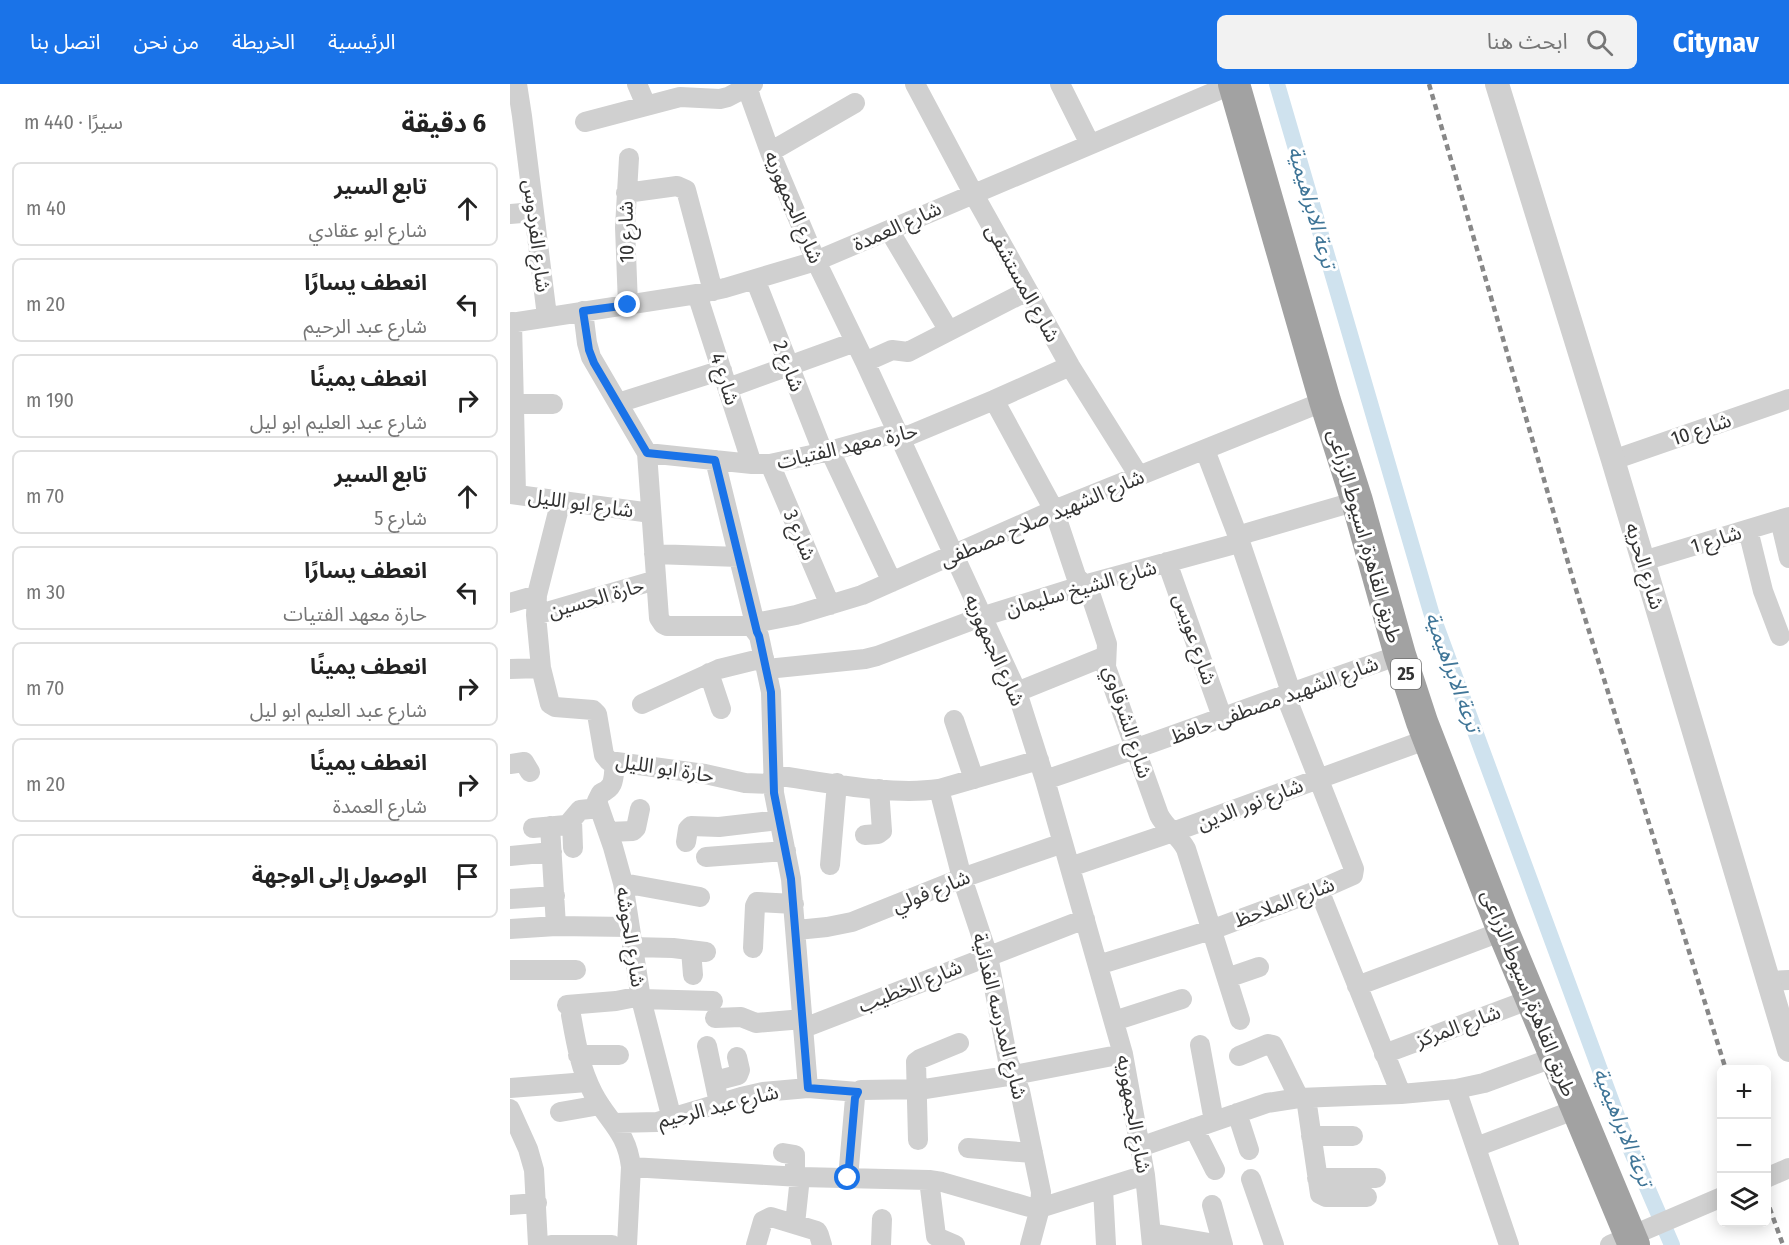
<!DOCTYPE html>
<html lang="ar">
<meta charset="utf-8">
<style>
body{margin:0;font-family:"Fira Sans Condensed","Noto Sans Arabic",sans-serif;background:#f2f2f2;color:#222;direction:rtl}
.controls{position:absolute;right:18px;bottom:18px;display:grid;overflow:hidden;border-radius:9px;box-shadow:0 3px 15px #0003}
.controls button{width:54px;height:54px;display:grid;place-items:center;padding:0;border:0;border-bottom:2px solid #e0e0e0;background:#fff;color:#222;font:30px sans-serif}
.stop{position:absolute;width:18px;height:18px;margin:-14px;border:4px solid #1a73e8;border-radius:50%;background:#fff}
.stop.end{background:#1a73e8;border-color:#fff;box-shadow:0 2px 6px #0008}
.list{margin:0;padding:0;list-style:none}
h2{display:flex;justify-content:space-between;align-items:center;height:78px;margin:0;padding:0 24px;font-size:26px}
h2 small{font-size:20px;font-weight:400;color:#767676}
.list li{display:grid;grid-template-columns:39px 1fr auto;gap:18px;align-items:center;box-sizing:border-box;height:84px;margin:0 12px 12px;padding:0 12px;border:2px solid #e0e0e0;border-radius:9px}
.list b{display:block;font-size:22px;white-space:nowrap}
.list p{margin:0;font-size:20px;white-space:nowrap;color:#767676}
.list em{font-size:20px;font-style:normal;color:#767676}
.icon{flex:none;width:33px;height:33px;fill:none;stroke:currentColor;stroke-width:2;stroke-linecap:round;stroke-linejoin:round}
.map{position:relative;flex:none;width:1279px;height:1161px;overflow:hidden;direction:ltr}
header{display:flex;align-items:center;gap:36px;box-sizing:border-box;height:84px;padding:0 30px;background:#1a73e8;color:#fff}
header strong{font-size:28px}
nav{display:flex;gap:33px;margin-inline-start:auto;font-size:21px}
.search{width:420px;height:54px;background:#f2f2f2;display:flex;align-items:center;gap:15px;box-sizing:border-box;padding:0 21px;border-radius:9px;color:#767676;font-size:22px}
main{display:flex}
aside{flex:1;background:#fff}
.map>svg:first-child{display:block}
</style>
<header>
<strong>Citynav</strong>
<div class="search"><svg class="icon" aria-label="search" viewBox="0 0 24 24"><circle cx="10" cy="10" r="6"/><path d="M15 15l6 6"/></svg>ابحث هنا</div>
<nav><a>الرئيسية</a><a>الخريطة</a><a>من نحن</a><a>اتصل بنا</a></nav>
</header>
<main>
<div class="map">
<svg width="1279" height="1161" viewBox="0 0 1279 1161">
<rect width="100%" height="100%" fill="#fff"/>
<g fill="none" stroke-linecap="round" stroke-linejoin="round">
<path stroke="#cfe2ee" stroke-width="16" d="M767 0 921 528 1111 1043 1162 1161"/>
<path stroke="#d0d0d0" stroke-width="20" d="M7 0 12 32 37 232
M127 0 136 21
M237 0 241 15 260 68 306 177 355 278 507 608 535 696 613 970 635 1091 642 1161
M405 0 463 109 560 282 629 392
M550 0 580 60
M75 38 170 13 210 15 218 13 243 0
M260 68 345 19
M116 109 167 102 176 106 203 207
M0 130 24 128
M379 146 439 247
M245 195 313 368
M187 210 242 380
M118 221 115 143 119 74
M73 227 77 259 81 273 137 369 149 534 153 540 157 542H239L243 544 249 552 261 608 264 709 281 795 298 1004
M2 238 6 410
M0 239 187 210 215 204 306 177 723 0
M355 278 382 266 398 268 517 207
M218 304 345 258
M484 316 544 426 566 492 580 509 597 560 596 583 649 731C656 745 669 751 676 765L730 936
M108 319 212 286
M4 320H43
M695 366 729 455 781 608
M320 367 382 498
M137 369 242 380H260L320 367 374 352 400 351 484 316 560 282
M205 376 247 548
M1103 376 1279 315
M260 380 320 521
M0 410 141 429
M51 416 27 511 26 531 31 584 40 620 45 623 83 626 87 630 94 671 99 677 195 690 235 699 264 700
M1270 436 1279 474
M1238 446 1253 507 1270 552
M144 470 229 473
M1133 477 1279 433
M657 478 712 633
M0 519 27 511
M26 531 146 496
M245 539 286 531 352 511 544 426 815 317
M0 585 31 584
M257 585 355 575 367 572 471 533 574 501 721 461 737 449 847 417
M199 589 211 625
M507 608 596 572
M132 620 209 585 254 574
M444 636 464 695
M105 679C103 693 106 703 91 709L87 717 103 763 113 799 131 915 162 1035
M0 680 14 678 20 688
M264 691C315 698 379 712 429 705L529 676
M535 696C654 656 771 611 890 571
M429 705 452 794 478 872 498 977 510 1007 531 1108 530 1124 520 1161
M62 736 63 764
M40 742 46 842
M23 744 56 741 59 739 70 726 89 724
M98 748 123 747 126 744 130 725
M355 751 368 750 372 747 369 705
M176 758 178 745 181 742 209 743 269 736
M0 772 42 768
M196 773 276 767
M320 781 327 699
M560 783 663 748 918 655
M113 799 190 813
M809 806 891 1010
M0 815 45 812
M0 845 46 842 119 843
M287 846 317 843 342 838 452 794 553 759
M122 863 163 864 196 868
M243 864 245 822 247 818 284 820
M181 866 183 891
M588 881 701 846 809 806 843 791 844 785 775 610
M0 886H66
M717 894 749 883
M1258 897 1279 896
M847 902 993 847
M131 915 203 917
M57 921 106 917 131 912
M61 931C66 959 70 984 83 1009 98 1038 117 1047 121 1083L117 1161
M205 934 231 933 246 939 293 935
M604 937 672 915
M294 944 575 835
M690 961 704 1037
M197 962 209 1019
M874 970 1021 915
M68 971H109
M729 972 758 960 763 961 789 1014
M205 997 228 991 230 986 227 973
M0 1004 77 998
M946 1005 999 1161
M796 1014 810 1110 816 1113H857
M0 1025 18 1065 24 1086 28 1161
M50 1028 90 1021
M727 1029 739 1066
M104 1039 147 1038 231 1013 253 1008 298 1004 348 1008
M684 1044 705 1086
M801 1052H843
M408 1056 406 978 410 975 449 959
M630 1063 757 1019 789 1014 891 1010 946 1005 974 999 1045 973
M966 1063 1067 1025
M458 1064 523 1069
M273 1069 285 1071V1092
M121 1083 290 1093 419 1096 432 1098 519 1123 530 1124 635 1091
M338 1094 345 1014 346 1010 351 1006 415 1005 504 991 613 970
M807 1094H866
M1256 1094 1279 1084
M741 1095 764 1161
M419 1096 426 1152 431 1155 445 1161
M593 1105 596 1161
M0 1121 27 1119
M702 1121 713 1161
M285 1140 290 1093
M641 1149 711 1161
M41 1161H102
M246 1161 253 1137 261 1133 307 1147 309 1151 312 1161
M371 1161 372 1135
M1100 1161 1212 1113"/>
<path stroke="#d0d0d0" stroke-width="24" d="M987 0 1103 376 1279 966"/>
<path stroke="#a2a2a2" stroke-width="32" d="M724 0 815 317 847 417 890 571 912 638 993 847 1124 1161"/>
<path stroke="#888" stroke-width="4.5" stroke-dasharray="6 4.5" stroke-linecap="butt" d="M919 0 1064 499 1216 986
M1256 1114 1273 1161"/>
</g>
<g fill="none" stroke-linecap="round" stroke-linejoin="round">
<path stroke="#1a73e8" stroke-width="8" d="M118 221 73 227 79 266 84 279 137 369 205 376 247 548 249 552 261 608 264 709 281 795 298 1004 348 1008 345 1014 338 1094"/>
</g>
<g text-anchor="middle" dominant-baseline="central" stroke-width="6" stroke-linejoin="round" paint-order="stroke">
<rect fill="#fff" stroke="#707070" stroke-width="1.5" x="881" y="575" width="30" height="30" rx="4.5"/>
<g font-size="18" font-weight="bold" fill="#333">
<text x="896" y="590">25</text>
</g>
<g font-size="20" fill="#333" stroke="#fff">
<text transform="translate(284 123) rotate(67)">شارع الجمهوريه</text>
<text transform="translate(387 142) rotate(-24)">شارع العمدة</text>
<text transform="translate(116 148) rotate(-91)">شارع 10</text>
<text transform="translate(27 152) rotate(83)">شارع الفردوس</text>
<text transform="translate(513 199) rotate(61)">شارع المستشفى</text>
<text transform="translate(279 282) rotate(69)">شارع 2</text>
<text transform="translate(215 295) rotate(72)">شارع 4</text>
<text transform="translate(1191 345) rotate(-19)">شارع 10</text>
<text transform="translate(337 362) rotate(-13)">حارة معهد الفتيات</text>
<text transform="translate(71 419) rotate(8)">شارع ابو الليل</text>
<text transform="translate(532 434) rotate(-23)">شارع الشهيد صلاح مصطفى</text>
<text transform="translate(290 451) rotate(67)">شارع 3</text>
<text transform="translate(855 452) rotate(74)">طريق القاهرة, اسيوط الزراعى</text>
<text transform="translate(1206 455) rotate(-17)">شارع 1</text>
<text transform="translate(1135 482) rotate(73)">شارع الحريه</text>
<text transform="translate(571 504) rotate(-16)">شارع الشيخ سليمان</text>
<text transform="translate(86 514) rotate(-16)">حارة الحسين</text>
<text transform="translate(685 555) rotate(71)">شارع عويس</text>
<text transform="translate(485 566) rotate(66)">شارع الجمهوريه</text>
<text transform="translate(764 616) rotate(-20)">شارع الشهيد مصطفى حافظ</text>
<text transform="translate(618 638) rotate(72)">شارع الشرقاوي</text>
<text transform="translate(155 684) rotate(9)">حارة ابو الليل</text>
<text transform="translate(740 720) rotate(-21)">شارع نور الدين</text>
<text transform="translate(421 807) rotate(-22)">شارع فولي</text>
<text transform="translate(774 818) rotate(-21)">شارع الملاحظ</text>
<text transform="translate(121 853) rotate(81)">شارع الحوشه</text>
<text transform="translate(400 902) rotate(-22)">شارع الخطيب</text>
<text transform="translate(1019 909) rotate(68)">طريق القاهرة, اسيوط الزراعى</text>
<text transform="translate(490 932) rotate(76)">شارع المدرسه الفدائية</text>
<text transform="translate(948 942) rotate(-20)">شارع المركز</text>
<text transform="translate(208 1022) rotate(-14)">شارع عبد الرحيم</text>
<text transform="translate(624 1030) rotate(80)">شارع الجمهوريه</text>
</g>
<g font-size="21" font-style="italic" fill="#3f7597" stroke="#fff">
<text transform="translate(802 123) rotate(74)">ترعة الابراهيمية</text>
<text transform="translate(943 588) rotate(70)">ترعة الابراهيمية</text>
<text transform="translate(1113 1043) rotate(68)">ترعة الابراهيمية</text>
</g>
</g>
</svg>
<div class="controls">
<button>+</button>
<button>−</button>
<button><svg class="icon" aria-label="layers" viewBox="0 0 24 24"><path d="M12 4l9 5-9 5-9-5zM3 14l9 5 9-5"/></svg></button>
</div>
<div class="stop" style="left:338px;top:1094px"></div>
<div class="stop end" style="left:118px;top:221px"></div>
</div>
<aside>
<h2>6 دقيقة<small>سيرًا · 440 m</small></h2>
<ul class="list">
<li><svg class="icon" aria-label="ahead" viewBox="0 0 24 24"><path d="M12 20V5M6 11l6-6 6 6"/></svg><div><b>تابع السير</b><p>شارع ابو عقادي</p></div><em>40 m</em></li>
<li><svg class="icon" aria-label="left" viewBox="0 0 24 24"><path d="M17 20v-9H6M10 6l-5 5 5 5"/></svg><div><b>انعطف يسارًا</b><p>شارع عبد الرحيم</p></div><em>20 m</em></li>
<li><svg class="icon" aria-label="right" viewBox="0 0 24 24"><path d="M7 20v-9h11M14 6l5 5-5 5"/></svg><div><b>انعطف يمينًا</b><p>شارع عبد العليم ابو ليل</p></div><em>190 m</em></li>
<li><svg class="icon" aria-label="ahead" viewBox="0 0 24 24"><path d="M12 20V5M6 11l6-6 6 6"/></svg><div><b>تابع السير</b><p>شارع 5</p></div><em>70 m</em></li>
<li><svg class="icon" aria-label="left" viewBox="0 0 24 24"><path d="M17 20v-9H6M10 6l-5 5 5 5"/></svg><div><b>انعطف يسارًا</b><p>حارة معهد الفتيات</p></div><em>30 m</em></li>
<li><svg class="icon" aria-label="right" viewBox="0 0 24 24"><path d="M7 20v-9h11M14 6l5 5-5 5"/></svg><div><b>انعطف يمينًا</b><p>شارع عبد العليم ابو ليل</p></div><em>70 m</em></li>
<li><svg class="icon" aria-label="right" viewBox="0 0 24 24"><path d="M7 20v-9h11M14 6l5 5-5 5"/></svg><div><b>انعطف يمينًا</b><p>شارع العمدة</p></div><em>20 m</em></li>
<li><svg class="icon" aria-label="arrive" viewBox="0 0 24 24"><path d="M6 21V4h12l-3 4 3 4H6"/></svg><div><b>الوصول إلى الوجهة</b></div></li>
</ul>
</aside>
</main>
